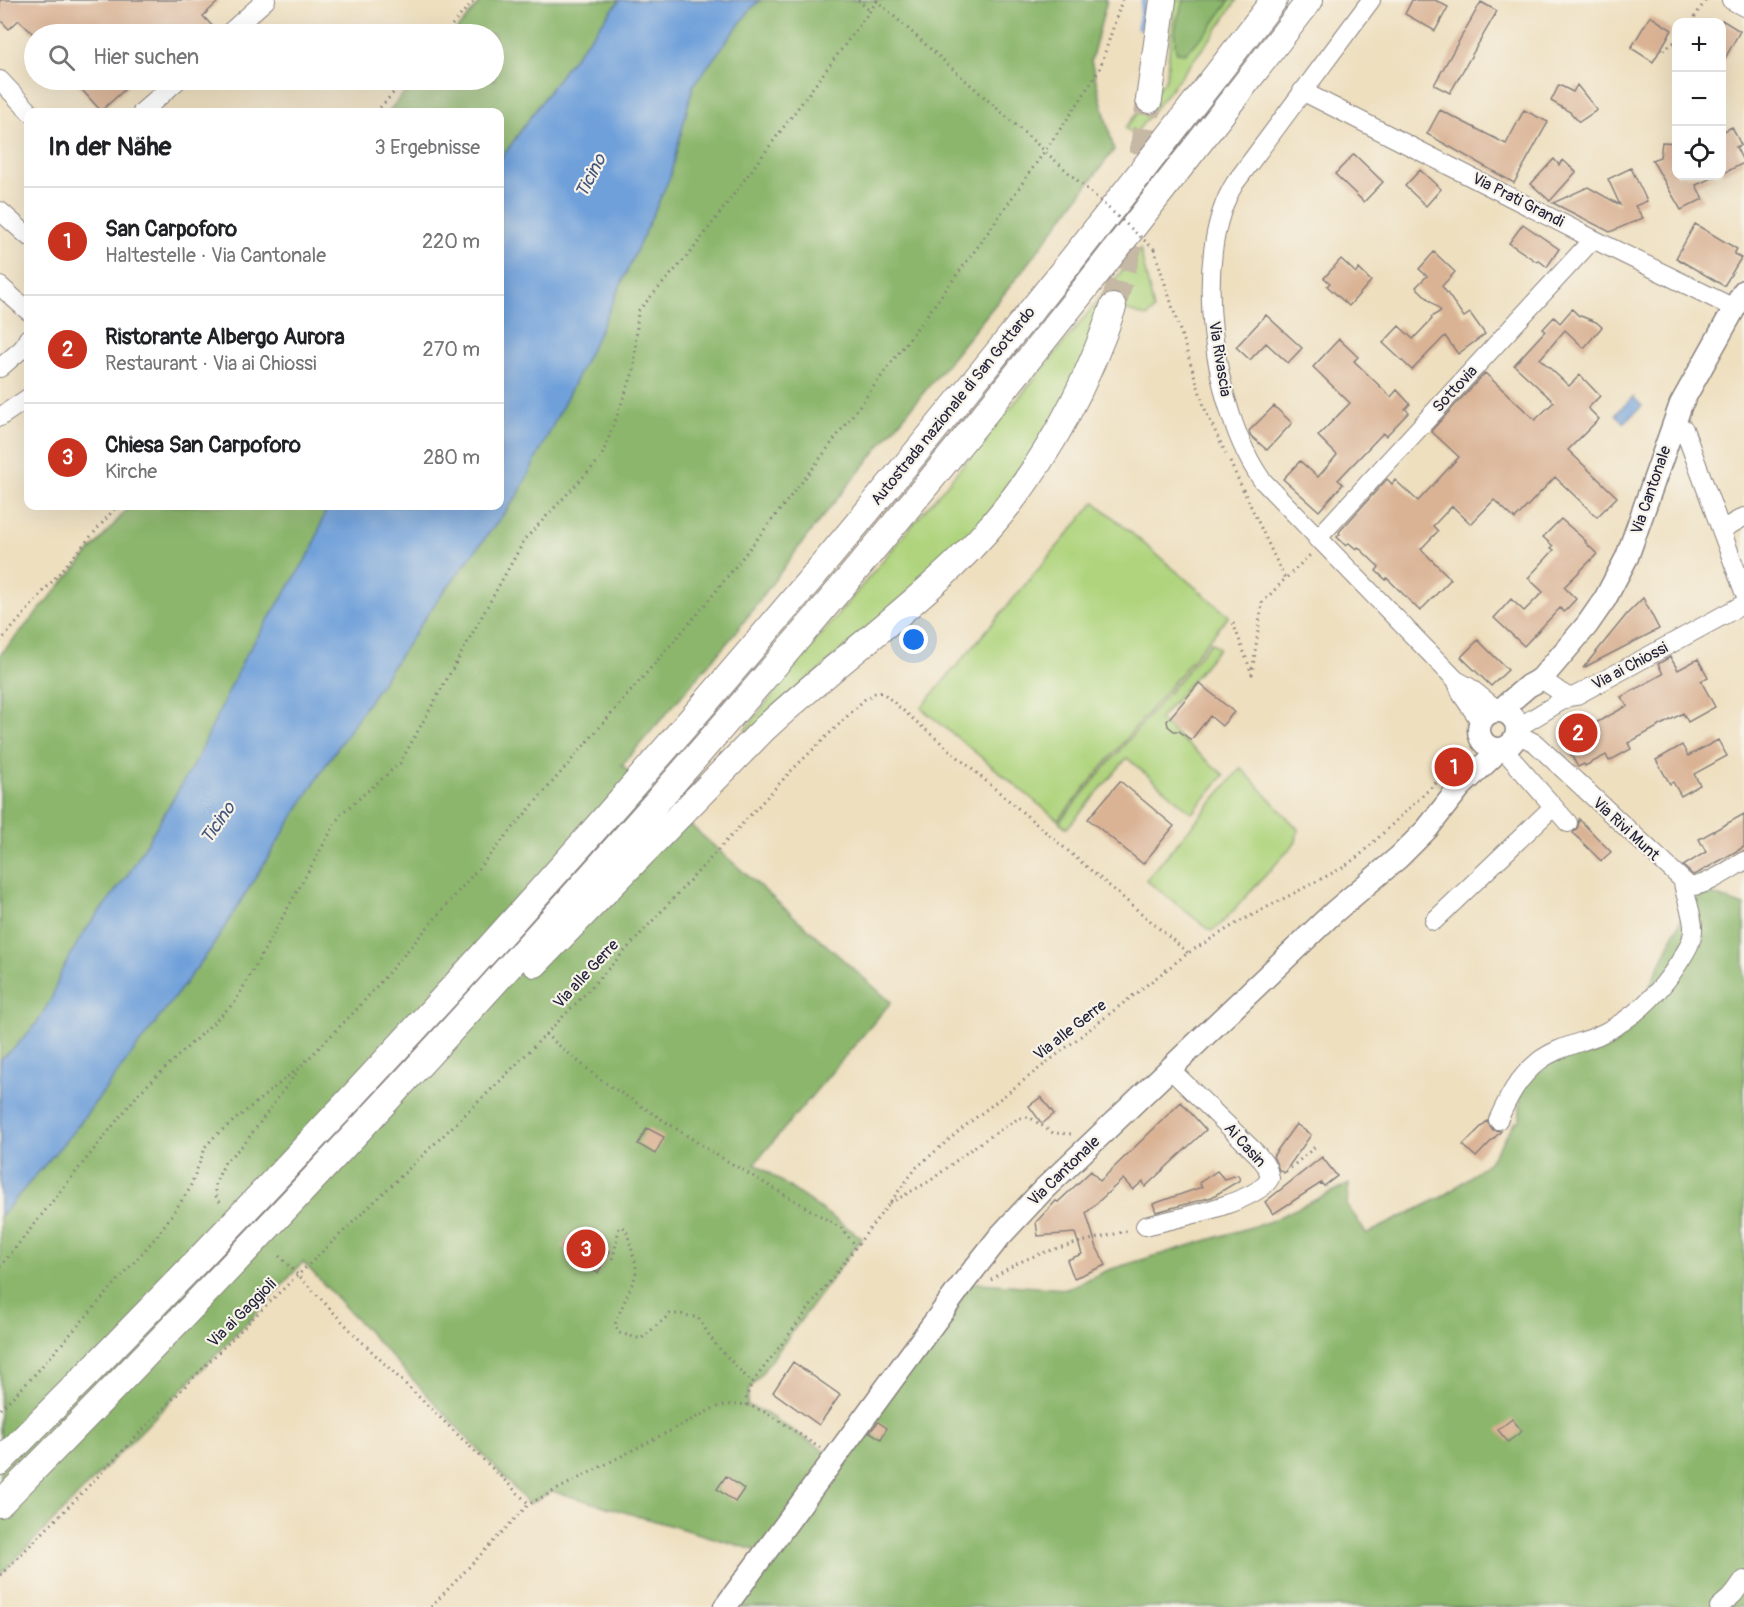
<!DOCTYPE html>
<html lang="de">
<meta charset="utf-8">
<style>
body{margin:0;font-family:Pangolin,sans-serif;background:#f6f6f6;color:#202124}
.controls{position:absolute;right:18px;top:18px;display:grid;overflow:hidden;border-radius:12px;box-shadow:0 6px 24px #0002}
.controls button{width:54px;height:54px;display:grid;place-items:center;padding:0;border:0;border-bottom:2px solid #e0e0e0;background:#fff;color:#202124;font:30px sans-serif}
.you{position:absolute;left:914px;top:640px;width:21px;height:21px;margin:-15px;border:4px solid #fff;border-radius:50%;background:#1a73e8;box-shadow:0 0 0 9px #1a73e833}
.badge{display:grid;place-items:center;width:39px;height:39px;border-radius:50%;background:#c8321e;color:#fff;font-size:20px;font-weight:700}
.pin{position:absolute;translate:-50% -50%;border:3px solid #fff;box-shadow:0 2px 6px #0006}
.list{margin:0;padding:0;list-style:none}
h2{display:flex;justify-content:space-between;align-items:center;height:78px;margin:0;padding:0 24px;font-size:26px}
h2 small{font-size:20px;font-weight:400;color:#757577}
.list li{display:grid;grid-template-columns:39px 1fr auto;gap:18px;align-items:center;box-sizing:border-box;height:108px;padding:0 24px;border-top:2px solid #e0e0e0}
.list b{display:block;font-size:22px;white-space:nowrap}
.list p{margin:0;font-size:20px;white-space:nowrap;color:#757577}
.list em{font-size:20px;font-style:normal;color:#757577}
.icon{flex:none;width:33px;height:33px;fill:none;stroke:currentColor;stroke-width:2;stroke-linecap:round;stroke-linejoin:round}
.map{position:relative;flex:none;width:1744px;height:1607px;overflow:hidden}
.search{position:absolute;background:#fff;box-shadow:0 6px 24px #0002;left:24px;top:24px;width:480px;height:66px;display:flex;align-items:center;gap:15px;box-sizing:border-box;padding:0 21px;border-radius:33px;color:#757577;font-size:22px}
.panel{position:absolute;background:#fff;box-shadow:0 6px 24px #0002;left:24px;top:108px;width:480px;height:402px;border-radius:12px}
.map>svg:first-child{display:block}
</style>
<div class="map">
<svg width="1744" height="1607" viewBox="0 0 1744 1607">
<rect width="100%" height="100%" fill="#f7f3e8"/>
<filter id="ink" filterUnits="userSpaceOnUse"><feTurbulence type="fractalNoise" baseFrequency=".0167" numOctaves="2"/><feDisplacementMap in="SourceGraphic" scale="12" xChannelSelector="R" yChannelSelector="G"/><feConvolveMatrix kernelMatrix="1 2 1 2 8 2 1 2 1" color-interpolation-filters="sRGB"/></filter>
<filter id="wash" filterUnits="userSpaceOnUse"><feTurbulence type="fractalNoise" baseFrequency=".008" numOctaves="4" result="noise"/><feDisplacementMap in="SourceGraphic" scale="24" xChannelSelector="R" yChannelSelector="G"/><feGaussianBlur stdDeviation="1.35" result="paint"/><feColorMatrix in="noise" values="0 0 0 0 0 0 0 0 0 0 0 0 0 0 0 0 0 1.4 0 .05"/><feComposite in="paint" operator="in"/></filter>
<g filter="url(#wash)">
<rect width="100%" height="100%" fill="#eedfbf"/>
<path fill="#afd47d" stroke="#687b5c" stroke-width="1.5" d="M1175 0H1185C1178 14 1171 37 1177 52L1209 30 1230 0H1237L1214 34 1134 135 1125 128 1166 79Z
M1140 249 1154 310 1147 317 1097 301Z
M1095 304 1099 308 1100 326 1068 401 975 534 748 733 745 730C858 585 981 448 1095 304Z
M1095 502 1229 616 1058 820 921 708Z
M1211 642 1219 648 1159 720 1224 775 1192 813 1127 758 1067 828 1059 822Z
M1241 768 1298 829 1296 842 1220 925 1211 931 1146 880Z"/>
<path fill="#8bb66c" stroke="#566c54" stroke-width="1.5" d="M482 0H1107L1091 61 1114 150 1016 279 811 531 733 636 622 765 891 1002 755 1163 862 1238 749 1390 747 1405 765 1413 834 1457 964 1282 1067 1289 1108 1270 1268 1222 1349 1184 1347 1205 1367 1234 1444 1196 1489 1162 1515 1122 1520 1120V1078L1637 1014 1682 917 1703 891 1744 906V1607H725L765 1553 552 1491 529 1504 303 1262 252 1318 0 1575V655L130 506H500V112H388L415 80H494V34H453Z
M1185 0H1230L1209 30 1185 53 1177 52C1171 37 1178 14 1185 0Z"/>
<path fill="#70a0da" stroke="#49618a" stroke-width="1.5" d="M620 0H760L750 10 693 86 670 177 597 337 518 495 434 605 325 766 211 949 73 1132 0 1217V1060L15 1047 37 1023 52 997 61 972 82 935 129 873 198 757 244 658 312 550 327 506H500V160L564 70Z
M1633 397 1642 406 1624 423 1616 414Z"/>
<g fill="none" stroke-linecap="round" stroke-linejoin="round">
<path stroke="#70a0da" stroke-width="5" d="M1139 28 1144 0"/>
</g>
<g id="blocks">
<path fill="#dab395" d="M0 0H220L203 16 217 31V34H33L19 20 9 29 0 20Z
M1412 0H1435L1448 7 1435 31 1405 14Z
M1481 2 1497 11 1450 93 1434 85Z
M1650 16 1672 30 1653 62 1631 48Z
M1722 20 1740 31 1722 64Z
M73 80H135L101 111Z
M1559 85 1573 92 1577 85 1597 110 1579 122 1570 112 1551 101Z
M1440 110 1506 144 1524 110 1548 122 1514 183 1427 134Z
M1732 127 1741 145 1736 147 1744 163 1722 174V132Z
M1662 142 1677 143V176H1717L1696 185 1703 199 1681 210 1652 160 1660 157Z
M1354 154 1383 182 1364 202 1335 174Z
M1554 159 1559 165 1563 160 1576 172 1550 201 1531 184Z
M1631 168 1647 201 1635 206 1643 218 1610 232 1553 203 1588 187 1620 205 1608 179Z
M1420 170 1441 189 1426 206 1405 186Z
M1523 224 1559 249 1547 267 1538 260 1537 262 1509 243Z
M1695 224 1737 249 1734 254 1741 258 1724 286 1676 258Z
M1434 252 1455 272 1442 286 1464 317 1470 313 1485 334 1458 354 1445 336 1412 370 1383 343 1399 326 1413 339 1432 319 1431 317 1441 311 1416 287 1427 276 1419 269Z
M1341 259 1356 273 1359 269 1371 281 1349 306 1327 286 1330 283 1324 278Z
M1572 309 1578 315 1596 322 1602 327 1584 348 1565 330 1540 359 1569 386 1580 375 1600 396 1588 408 1599 419 1568 450 1617 497 1597 517 1555 477 1515 519 1494 500 1471 524 1452 506 1433 526 1438 531 1421 549 1451 579 1420 611 1387 578 1386 580 1376 571 1379 567 1358 547 1356 549 1349 543 1346 546 1337 537 1340 534 1339 532 1387 479 1392 484 1395 480 1418 501 1459 457 1431 431 1485 373 1535 420 1554 402 1514 365 1545 331 1543 329 1554 317 1560 323Z
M1266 315 1302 348 1288 363 1266 343 1250 360 1236 347Z
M1339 339 1358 357 1354 361 1391 397 1397 390 1410 404 1405 409 1409 412 1386 436 1383 433 1338 480 1343 484 1319 511 1283 479 1300 461 1318 477 1337 455 1318 436 1350 403 1313 367Z
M1274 406 1292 423 1267 450 1251 436 1249 431Z
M1561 519 1586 541 1585 542 1597 554 1564 587 1576 599 1564 612 1560 608 1524 646 1494 618 1511 599 1524 611 1543 592 1528 578 1554 550 1551 548 1553 546 1543 537Z
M1643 598 1659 629 1583 668 1627 614Z
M1478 640 1508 670 1491 686 1461 657Z
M1670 657 1678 670 1698 659 1708 677 1701 681 1715 707 1688 722 1683 713 1628 743 1631 749 1609 761 1606 755 1585 766 1584 764 1578 767 1566 746 1568 744 1566 739 1627 706 1621 697 1663 674 1658 664Z
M1199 683 1234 712 1222 726 1210 716 1191 740 1179 731H1174L1168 726 1167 721Z
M1718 740 1727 756 1694 774 1700 785 1681 796 1673 782 1670 784 1656 760 1682 745 1688 756Z
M1120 781 1174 826 1143 864 1088 819Z
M1744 814V847L1698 873 1693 875 1683 866 1706 852 1699 839Z
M1579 819 1611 852 1601 861 1573 833 1578 827Z
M1041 1097 1054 1114 1042 1124 1029 1106Z
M1181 1102 1206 1130 1145 1187 1143 1181 1133 1190 1123 1179 1086 1213 1097 1248 1106 1265 1074 1278 1067 1260 1082 1254 1075 1233 1038 1236 1036 1222 1056 1201 1058 1202 1091 1171 1100 1181Z
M1487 1121 1493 1130 1501 1131 1476 1157 1463 1145Z
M1296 1124 1311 1135 1284 1173 1279 1170 1273 1156Z
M647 1128 664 1137 655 1154 638 1144Z
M1322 1157 1337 1176 1324 1186 1321 1183 1273 1214 1265 1202Z
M1217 1171 1224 1179 1238 1175 1240 1180 1212 1197 1156 1212 1153 1204 1202 1187 1199 1183Z
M569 1235 579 1240 582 1237 610 1251 598 1273 567 1257 570 1252 562 1247Z
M793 1362 840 1395 819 1425 773 1392Z
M1512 1419 1522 1431 1508 1442 1498 1430Z
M878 1422 887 1428 881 1439 870 1432Z
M726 1476 744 1489 735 1502 717 1489Z"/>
</g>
</g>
<g filter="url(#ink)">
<use href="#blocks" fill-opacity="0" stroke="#88807d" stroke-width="1.5"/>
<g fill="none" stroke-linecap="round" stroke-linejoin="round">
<path stroke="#c5b9a5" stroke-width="26" stroke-dasharray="26 13" stroke-linecap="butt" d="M1113 307 1132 237 1149 100"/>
<g stroke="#88807d" stroke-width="20">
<path id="minor" d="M1371 0 1235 183C1189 256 1214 413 1262 480L1456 680 1469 687 1499 711
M1731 0 1744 7
M228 34 266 0
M0 80 30 112
M1302 91 1593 239 1734 308
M142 112 178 80
M0 211 28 236
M0 286 28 311
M0 368 23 348 28 338
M0 417 28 398
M1684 429 1744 592
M1721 530 1744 517
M1317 539 1593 239
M1541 679 1568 697
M1456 680 1462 695 1480 721
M1517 728 1568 697 1575 696 1744 604
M1517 734 1535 743 1689 886C1704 888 1730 869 1744 861
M1503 749 1568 823
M1434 921 1553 807
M1498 1120C1509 1096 1517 1079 1539 1061 1556 1048 1577 1044 1597 1036 1633 1020 1660 993 1680 961 1686 951 1692 943 1693 931 1694 915 1685 899 1683 882
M1145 1226C1172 1219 1258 1203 1270 1178L1267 1167 1258 1155 1170 1069
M1719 1607 1734 1594 1744 1580"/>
</g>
<g stroke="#88807d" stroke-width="25">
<path id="major" d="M1479 730a19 19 0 1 1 38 0a19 19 0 1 1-38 0Z
M1499 711 1528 686 1541 679 1587 625 1605 599 1627 557 1681 404 1744 291
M725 1607 964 1282 1000 1236 1044 1189 1334 912 1399 857 1427 829 1460 787 1492 757 1497 750"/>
</g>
<g stroke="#88807d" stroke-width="28">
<path id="highway" d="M1149 100 1163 0
M535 964 764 729C825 672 893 623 954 565 1029 493 1080 405 1113 307
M0 1462C347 1115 676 750 985 368 1083 247 1179 124 1274 0
M0 1504C273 1228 537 944 789 649 970 438 1140 220 1310 0"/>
</g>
<path stroke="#88807d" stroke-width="3" stroke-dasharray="1.5 4.5" stroke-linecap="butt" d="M858 0 870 11
M1691 22 1706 0
M444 34 474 0
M1663 50 1676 41
M376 112 405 80
M1154 249 1206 412 1227 456
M1230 462 1285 579 1312 553
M1233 623 1252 674 1262 603 1285 579
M0 642 117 506
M545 1034 601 1080 717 1155 841 1228 856 1246
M1286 1172 1317 1145
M220 1202 215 1195V1184L225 1162 245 1143 299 1069
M890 1203 930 1181 974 1147 1019 1118 1029 1117 1053 1133 1072 1134
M279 1256 298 1275 500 1081 584 995 791 771 865 699 877 692 883 693 906 713 1188 953
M613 1259 619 1228 623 1227 626 1229 636 1265V1275L616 1321 615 1326 620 1333 641 1339 670 1314H681L698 1318 715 1344 752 1383
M0 1267 139 1093 235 1002 340 815 400 763 525 539 601 458 634 370 638 311 691 252 878 0
M991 1280C1030 1249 1083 1243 1130 1230
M747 1405 746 1397 752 1383 917 1167 965 1126 1188 953 1237 923 1342 868 1360 855 1440 779
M0 1409 29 1381 157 1236 189 1190 206 1146 215 1136 302 1065 358 1008 705 605 816 464 979 245 1079 102 1100 68 1122 0
M0 1575C101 1477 195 1371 298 1275L356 1336 529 1504
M431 1607 529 1504 714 1408C724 1405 736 1403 747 1405 770 1411 799 1435 820 1448"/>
<use href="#minor" stroke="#fff" stroke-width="18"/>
<use href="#major" stroke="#fff" stroke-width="22"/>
<use href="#highway" stroke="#fff" stroke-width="26"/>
<path stroke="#88807d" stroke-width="3" stroke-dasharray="1.5 4.5" stroke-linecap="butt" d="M876 0 1154 249"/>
</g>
</g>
<g text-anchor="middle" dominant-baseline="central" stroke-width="4.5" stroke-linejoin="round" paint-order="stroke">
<g font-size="16" fill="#22223b" stroke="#f7f3e8">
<text transform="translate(1518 200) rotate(27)">Via Prati Grandi</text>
<text transform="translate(1220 359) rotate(81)">Via Rivascia</text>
<text transform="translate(1455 389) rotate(-47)">Sottovia</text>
<text transform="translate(953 406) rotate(-51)">Autostrada nazionale di San Gottardo</text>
<text transform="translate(1651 490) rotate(-71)">Via Cantonale</text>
<text transform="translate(1630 666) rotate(-28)">Via ai Chiossi</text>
<text transform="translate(1626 829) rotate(43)">Via Rivi Munt</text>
<text transform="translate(586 974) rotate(-47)">Via alle Gerre</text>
<text transform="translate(1070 1030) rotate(-38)">Via alle Gerre</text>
<text transform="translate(1245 1145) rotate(48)">Ai Casin</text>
<text transform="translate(1064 1171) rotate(-44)">Via Cantonale</text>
<text transform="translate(242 1313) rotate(-45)">Via ai Gaggioli</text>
</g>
<g font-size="18" font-style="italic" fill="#41547b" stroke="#f7f3e8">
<text transform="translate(591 176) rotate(-63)">Ticino</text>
<text transform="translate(218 823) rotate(-55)">Ticino</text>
</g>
</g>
</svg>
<div class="controls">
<button>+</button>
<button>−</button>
<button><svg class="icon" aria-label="locate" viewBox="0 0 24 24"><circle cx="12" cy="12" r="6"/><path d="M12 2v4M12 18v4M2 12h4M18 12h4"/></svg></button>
</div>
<div class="you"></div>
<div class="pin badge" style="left:1454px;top:767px">1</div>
<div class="pin badge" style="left:1578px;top:733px">2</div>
<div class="pin badge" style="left:586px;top:1249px">3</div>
<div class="search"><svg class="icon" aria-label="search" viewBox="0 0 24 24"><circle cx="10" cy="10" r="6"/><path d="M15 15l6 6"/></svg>Hier suchen</div>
<section class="panel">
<h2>In der Nähe<small>3 Ergebnisse</small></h2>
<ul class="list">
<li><span class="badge">1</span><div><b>San Carpoforo</b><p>Haltestelle · Via Cantonale</p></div><em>220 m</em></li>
<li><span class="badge">2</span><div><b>Ristorante Albergo Aurora</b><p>Restaurant · Via ai Chiossi</p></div><em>270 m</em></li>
<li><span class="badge">3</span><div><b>Chiesa San Carpoforo</b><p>Kirche</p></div><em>280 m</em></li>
</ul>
</section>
</div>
